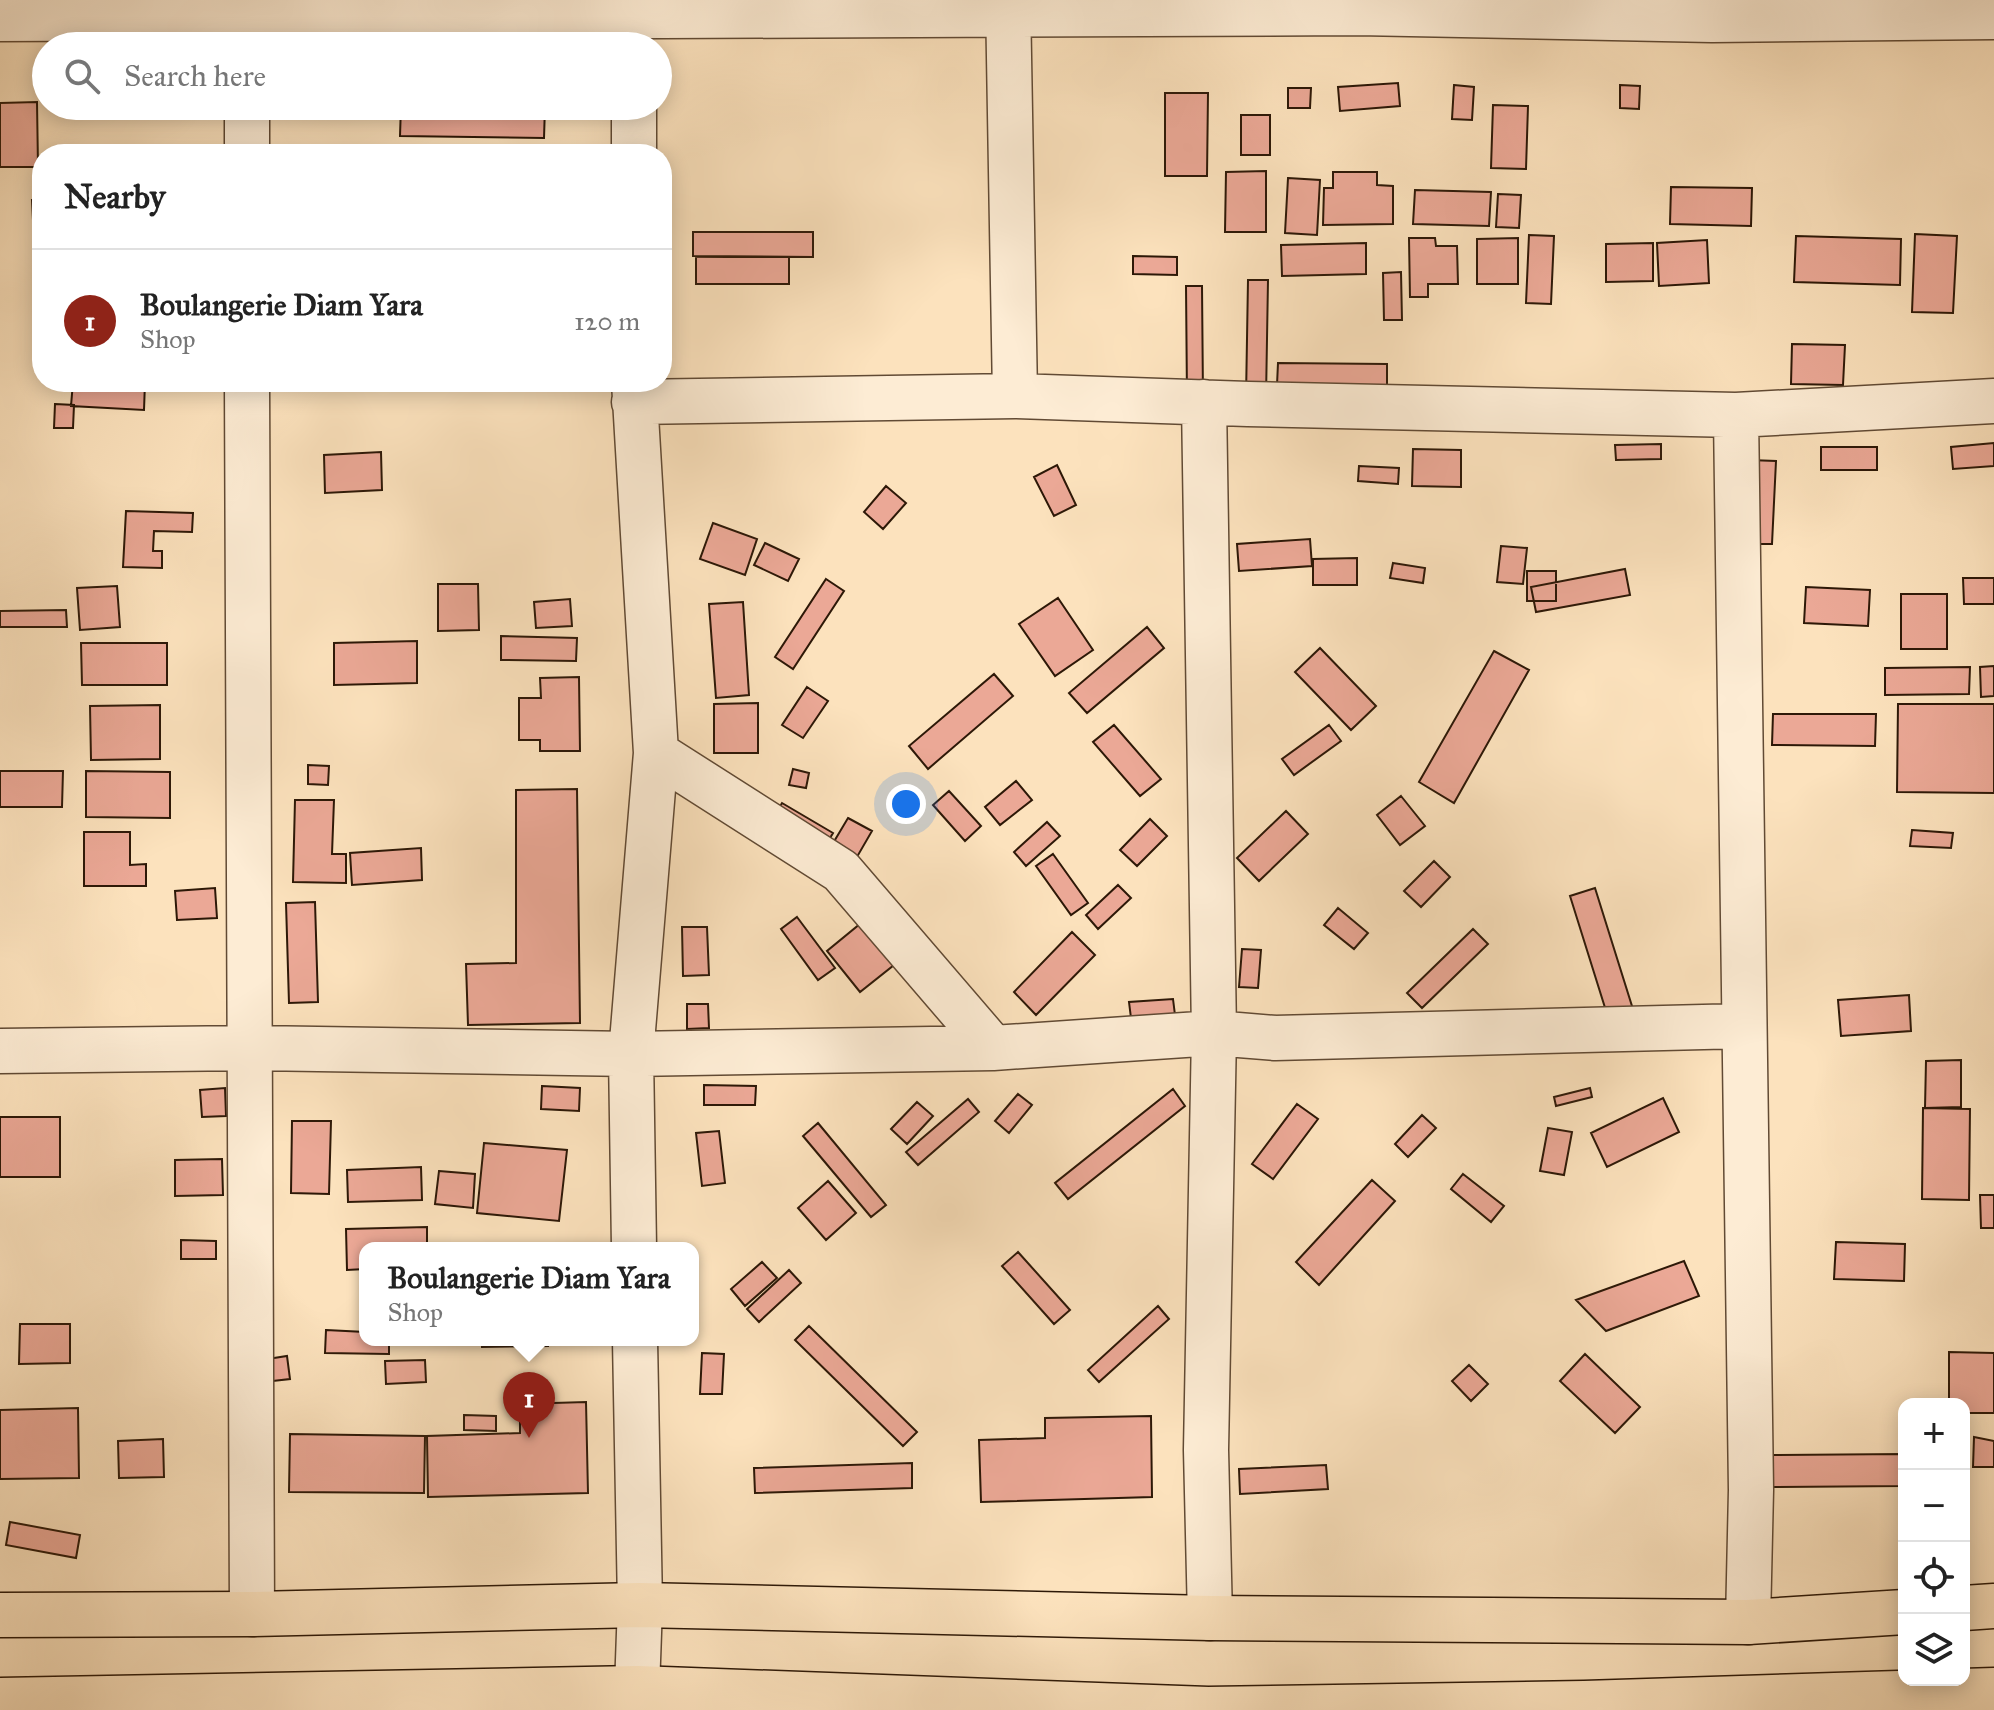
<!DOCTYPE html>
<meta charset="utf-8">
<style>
body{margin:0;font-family:"IM FELL Great Primer",serif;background:#f2f2f2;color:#222}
.controls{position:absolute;right:24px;bottom:24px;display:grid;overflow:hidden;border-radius:16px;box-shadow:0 4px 20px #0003}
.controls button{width:72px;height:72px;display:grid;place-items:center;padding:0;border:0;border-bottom:2px solid #e0e0e0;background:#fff;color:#222;font:40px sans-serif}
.you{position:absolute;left:906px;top:804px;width:28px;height:28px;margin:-20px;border:6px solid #fff;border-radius:50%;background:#1a73e8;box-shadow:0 0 0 12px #1a73e833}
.badge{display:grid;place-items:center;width:52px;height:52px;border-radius:50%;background:#8f2418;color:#fff;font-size:26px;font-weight:700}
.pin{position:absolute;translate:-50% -66px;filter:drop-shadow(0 2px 4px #0008)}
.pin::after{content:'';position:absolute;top:42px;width:28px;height:24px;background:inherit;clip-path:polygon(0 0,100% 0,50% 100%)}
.popup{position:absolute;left:359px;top:1242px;width:340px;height:104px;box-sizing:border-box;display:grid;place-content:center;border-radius:16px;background:#fff;filter:drop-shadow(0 2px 6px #0005);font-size:26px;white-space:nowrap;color:#767676}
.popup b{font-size:30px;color:#222}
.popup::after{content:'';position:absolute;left:50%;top:100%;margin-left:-16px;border:16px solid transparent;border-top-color:#fff}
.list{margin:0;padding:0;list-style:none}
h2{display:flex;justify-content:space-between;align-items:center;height:104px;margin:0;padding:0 32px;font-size:34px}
h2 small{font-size:26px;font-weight:400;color:#767676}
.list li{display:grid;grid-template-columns:52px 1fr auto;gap:24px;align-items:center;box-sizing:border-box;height:144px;padding:0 32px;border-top:2px solid #e0e0e0}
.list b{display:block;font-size:30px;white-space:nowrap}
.list p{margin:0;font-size:26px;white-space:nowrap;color:#767676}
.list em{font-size:26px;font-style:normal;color:#767676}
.icon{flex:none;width:44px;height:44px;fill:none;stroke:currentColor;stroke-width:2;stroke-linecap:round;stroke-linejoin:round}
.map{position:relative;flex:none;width:1994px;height:1710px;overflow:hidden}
.search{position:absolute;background:#fff;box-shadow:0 4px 20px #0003;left:32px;top:32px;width:640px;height:88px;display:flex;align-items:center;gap:20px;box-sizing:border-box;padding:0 28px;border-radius:44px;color:#767676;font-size:30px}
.panel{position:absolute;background:#fff;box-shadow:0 4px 20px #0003;left:32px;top:144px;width:640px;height:248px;border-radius:32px}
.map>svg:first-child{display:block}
</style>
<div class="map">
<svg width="1994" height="1710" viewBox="0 0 1994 1710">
<rect width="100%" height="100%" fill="#fce2bd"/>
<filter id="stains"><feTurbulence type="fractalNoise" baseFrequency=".0025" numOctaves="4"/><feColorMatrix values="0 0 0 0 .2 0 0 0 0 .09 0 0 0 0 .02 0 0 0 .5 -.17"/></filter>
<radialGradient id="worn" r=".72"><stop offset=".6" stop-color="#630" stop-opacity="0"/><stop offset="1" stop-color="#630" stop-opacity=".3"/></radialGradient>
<path fill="#eba896" stroke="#2d1807" stroke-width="2" d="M1398 83 1400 106 1340 111 1338 87Z
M1454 85 1474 87 1472 120 1452 119Z
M1620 85 1640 86 1639 109 1620 108Z
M1288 88H1311L1310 108H1288Z
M1165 93H1208L1207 176H1165Z
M37 102 38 167H0V103Z
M1493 105 1528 106 1526 169 1491 168Z
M401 106H545L544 138 400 136Z
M1241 115H1270V155H1241Z
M162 148V154H117V149Z
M1266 171V232H1225L1226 172Z
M1333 172H1377V185L1393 186V224L1323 225 1324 188H1333Z
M1288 178 1320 180 1317 235 1285 233Z
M1671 187 1752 188 1751 226 1670 224Z
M1415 190 1491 192 1489 226 1413 224Z
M1498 194 1521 195 1519 228 1496 227Z
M32 200H42V220H33Z
M693 232H813V257L693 256Z
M1915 234 1957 236 1953 313 1912 312Z
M1529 235 1554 236 1551 304 1526 303Z
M1796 236 1901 239 1900 285 1794 282Z
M1409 238H1435L1436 246H1457L1458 284H1428V297H1410Z
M1518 238V284H1477V239Z
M1707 240 1709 283 1659 286 1657 243Z
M1366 243V274L1282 276 1281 245Z
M1653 243V281L1606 282V244Z
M1133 256 1177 257V275L1133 274Z
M696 257H789V284H696Z
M1401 272 1402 320H1384L1383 273Z
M1248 280H1268L1266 398H1246Z
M1186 286H1202L1203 397 1187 398Z
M41 305H42V337L39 336Z
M1792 344 1845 345 1843 385 1791 384Z
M1278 363 1387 364V386L1277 385Z
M73 382H145L144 410 71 406Z
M55 404 74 405 73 428H54Z
M1994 443V466L1953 469 1951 447Z
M1661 444V459L1616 460 1615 445Z
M1821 447H1877V470H1821Z
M1413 449 1461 450V487L1412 486Z
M381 452 382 490 325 493 324 455Z
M1749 460 1776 461 1772 544H1746Z
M1057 465 1076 505 1054 516 1034 477Z
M1359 466 1399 468 1398 484 1358 481Z
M886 486 906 503 883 529 864 512Z
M126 511 193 513 192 532 154 531 153 551H162V568L123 567Z
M713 523 757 539 745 575 700 559Z
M1310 539 1312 566 1239 571 1237 544Z
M765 543 799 559 788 581 754 565Z
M1501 546 1527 548 1523 584 1497 582Z
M1357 558V585H1313V559Z
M1393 563 1425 568 1423 583 1390 578Z
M1625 569 1630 595 1536 612 1531 587Z
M1527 571H1556V601H1527Z
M1963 578H1994V604H1964Z
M826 579 844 591 793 669 775 657Z
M438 584H478L479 630 438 631Z
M117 586 120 627 80 630 77 588Z
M1806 587 1870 590 1868 626 1804 623Z
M1901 594H1947V649H1901Z
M1058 598 1093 650 1055 676 1019 624Z
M570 599 572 626 536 628 534 602Z
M743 602 749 695 716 698 709 604Z
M66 610 67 627H0V611Z
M1147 627 1164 648 1087 713 1069 693Z
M501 636 577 638 576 661 501 660Z
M417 641V683L334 685V643Z
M81 643H167V685H82Z
M1320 648 1376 706 1351 730 1295 672Z
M1494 651 1529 670 1454 803 1419 782Z
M1994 666V696L1981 697 1980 667Z
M1970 667 1969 694 1885 695V668Z
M994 674 1013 696 928 769 909 746Z
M579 677 580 751H540V740H519V698H541L540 678Z
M807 687 828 701 803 738 782 725Z
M758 703V753H714V704Z
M1898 704H1994V793L1897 792Z
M160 705V759L91 760 90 706Z
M1773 714H1876L1875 746 1772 745Z
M1114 725 1161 779 1140 796 1093 742Z
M1329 725 1341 741 1294 775 1282 759Z
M308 765 329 766 328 785 308 784Z
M793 769 809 773 806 788 789 785Z
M0 771H63L62 807H0Z
M86 771 170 772V818L86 817Z
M1016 781 1032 800 1000 825 985 807Z
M577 789 580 1023 468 1025 466 964 516 963V790Z
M949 791 981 826 965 841 933 805Z
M1401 796 1425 826 1400 845 1377 815Z
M295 800H334L332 854H346V883L293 882Z
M782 803 833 833 824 848 773 818Z
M1286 811 1308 834 1259 881 1237 858Z
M848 818 872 831 850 869 826 855Z
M1150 819 1167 836 1137 866 1120 850Z
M1047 822 1060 836 1026 866 1014 852Z
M1912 830 1953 833 1951 848 1910 846Z
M84 832H130V865L146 864V886H84Z
M421 848 422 880 352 885 350 853Z
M1053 854 1088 903 1071 915 1036 866Z
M1434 861 1450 877 1421 907 1404 891Z
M1118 885 1131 898 1098 929 1086 915Z
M215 888 217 918 177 920 175 891Z
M1595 888 1637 1022 1612 1030 1570 896Z
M315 902 318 1002 289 1003 286 903Z
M1338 908 1368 933 1354 949 1324 925Z
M797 917 835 968 818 980 781 929Z
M866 919 899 961 860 992 827 951Z
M682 927H707L709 975 683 976Z
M1473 929 1488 944 1422 1008 1407 993Z
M1072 932 1095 955 1036 1015 1014 992Z
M1242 949 1261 950 1258 988 1239 987Z
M1909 995 1911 1031 1841 1036 1838 1000Z
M1173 999 1175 1015 1131 1018 1129 1002Z
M687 1004H708L709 1028 687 1029Z
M1961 1060V1107L1925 1108 1926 1061Z
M704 1085 756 1086 755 1105H704Z
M542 1086 580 1088 579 1111 541 1109Z
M225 1088 226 1116 202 1117 200 1090Z
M1590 1088 1592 1097 1556 1106 1554 1097Z
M1173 1089 1185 1106 1068 1199 1055 1183Z
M1018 1094 1032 1105 1009 1133 995 1121Z
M1663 1098 1679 1132 1607 1167 1591 1133Z
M968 1099 979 1112 918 1165 906 1152Z
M917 1102 933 1116 907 1144 891 1129Z
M1297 1104 1318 1119 1273 1179 1252 1164Z
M1923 1108 1970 1109 1969 1200 1922 1199Z
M1422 1115 1436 1128 1408 1157 1395 1144Z
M0 1117H60V1177H0Z
M292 1121H331L329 1194 291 1193Z
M818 1123 886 1205 871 1217 803 1136Z
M1548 1128 1572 1132 1564 1175 1540 1171Z
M719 1131 725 1183 702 1186 696 1133Z
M484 1143 567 1150 559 1221 477 1213Z
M222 1159 223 1195 175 1196V1160Z
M421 1167 422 1200 348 1202 347 1170Z
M439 1171 475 1174 473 1208 435 1204Z
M1463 1174 1504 1206 1491 1222 1451 1189Z
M1372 1180 1395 1201 1319 1285 1296 1262Z
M828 1181 856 1213 826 1240 798 1208Z
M1980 1195H1994V1228H1981Z
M427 1227V1248H365V1269L347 1270 346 1229Z
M181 1240 216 1241V1259H181Z
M1836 1242 1905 1244 1904 1281 1834 1279Z
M1018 1252 1070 1310 1054 1324 1002 1266Z
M1684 1261 1699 1296 1606 1331 1576 1300Z
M762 1262 777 1278 745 1306 731 1289Z
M789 1270 801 1283 759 1322 747 1309Z
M1158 1306 1169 1319 1099 1382 1088 1370Z
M20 1324H70V1363L19 1364Z
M809 1326 917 1432 903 1446 795 1340Z
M326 1330 365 1332V1340H389V1354L325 1353Z
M482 1340H548V1346L482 1347Z
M1949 1352 1994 1353V1413H1964V1404H1949Z
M702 1353 724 1354 722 1394H700Z
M1585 1354 1640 1407 1615 1433 1560 1381Z
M287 1356 290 1379 264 1382 261 1360Z
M425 1360 426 1382 386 1384 385 1361Z
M1469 1365 1488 1384 1471 1401 1452 1381Z
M586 1402 588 1493 428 1497 427 1436 520 1433V1404Z
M78 1408 79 1478 0 1479V1410Z
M464 1415 496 1416V1431L464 1430Z
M1151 1416 1152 1497 981 1502 979 1440 1045 1438V1418Z
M290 1434 425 1436 424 1493 289 1492Z
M1974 1437 1994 1441V1467H1973Z
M163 1439 164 1477 119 1478 118 1441Z
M1904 1454V1486L1773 1487V1455Z
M912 1463V1488L755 1493 754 1468Z
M1326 1465 1328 1489 1240 1494 1239 1469Z
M10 1522 80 1535 76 1558 6 1545Z"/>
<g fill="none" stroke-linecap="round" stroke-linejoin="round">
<g stroke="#614a34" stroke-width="47">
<path id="minor" d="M1008 0 1015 396
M0 19 1358 13 1712 20 1994 17
M247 106V154
M634 106V154
M247 382 252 1614
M634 402 1015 396 1248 404 1736 415 1994 401
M1204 402 1214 1033 1206 1450 1210 1618
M1736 415 1751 1490 1748 1622
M656 753 841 871 993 1048
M0 1051 249 1048 631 1054 993 1048 1214 1033 1275 1038 1743 1026
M634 1248 631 1054 656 753 634 382
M635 1340 640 1605 637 1688 640 1710"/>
</g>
<g stroke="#2d1807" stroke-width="47">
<path id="highway" d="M1964 1608 1994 1606
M0 1615 252 1614 640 1605 1210 1618 1748 1622 1904 1612
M0 1700 637 1688 1208 1709 1584 1703 1994 1690"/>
</g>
<use href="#minor" stroke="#fdecd4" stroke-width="44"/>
<use href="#highway" stroke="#fce2bd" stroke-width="44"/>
</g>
<rect width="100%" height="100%" filter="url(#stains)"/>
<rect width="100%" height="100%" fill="url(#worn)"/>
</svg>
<div class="controls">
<button>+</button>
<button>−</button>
<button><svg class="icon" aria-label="locate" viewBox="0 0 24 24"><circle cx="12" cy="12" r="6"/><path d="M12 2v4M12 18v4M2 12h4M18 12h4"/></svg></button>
<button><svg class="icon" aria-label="layers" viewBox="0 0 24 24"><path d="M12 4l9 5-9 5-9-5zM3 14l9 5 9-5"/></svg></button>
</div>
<div class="you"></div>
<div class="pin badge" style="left:529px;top:1438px">1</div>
<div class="popup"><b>Boulangerie Diam Yara</b>Shop</div>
<div class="search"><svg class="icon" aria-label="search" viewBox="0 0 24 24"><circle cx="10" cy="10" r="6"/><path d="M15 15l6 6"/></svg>Search here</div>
<section class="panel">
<h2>Nearby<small></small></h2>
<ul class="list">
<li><span class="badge">1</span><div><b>Boulangerie Diam Yara</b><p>Shop</p></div><em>120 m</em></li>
</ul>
</section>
</div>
